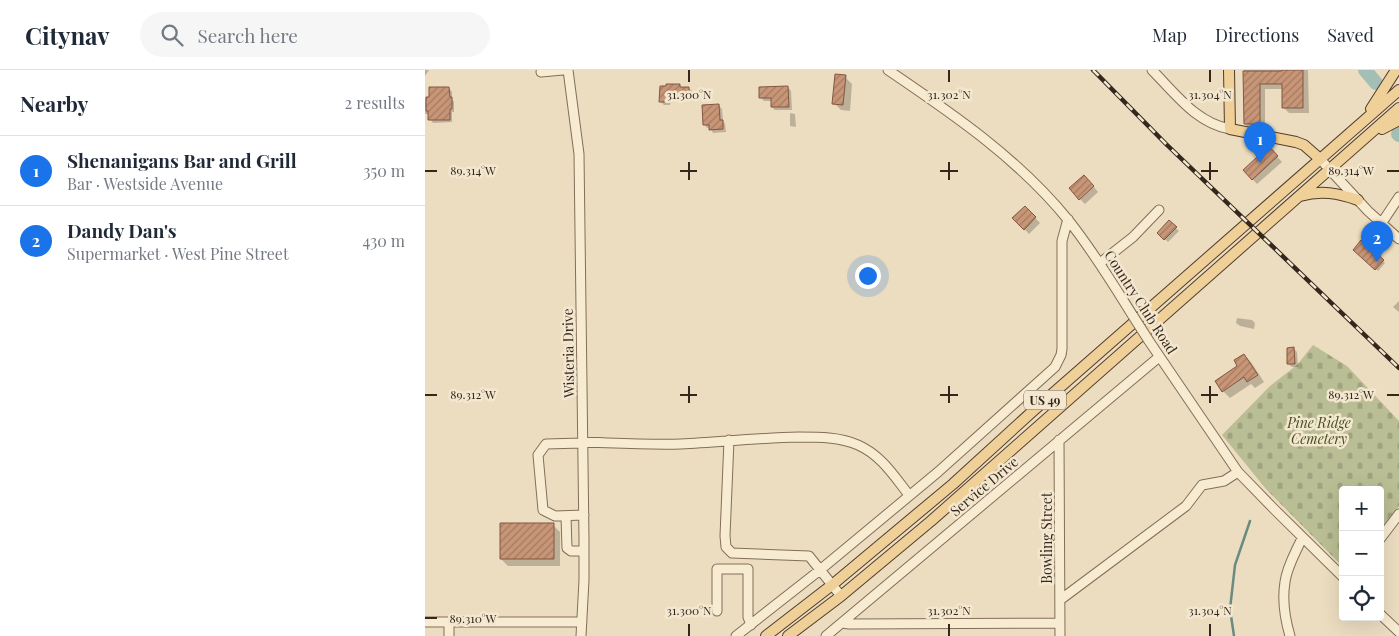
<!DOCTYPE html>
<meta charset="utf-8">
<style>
body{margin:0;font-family:"Playfair Display",serif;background:#f6f6f7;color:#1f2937}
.controls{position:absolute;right:15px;bottom:15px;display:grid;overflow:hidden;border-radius:5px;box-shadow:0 5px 20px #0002}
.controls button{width:45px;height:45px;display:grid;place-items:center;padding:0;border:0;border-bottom:1px solid #e0e1e3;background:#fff;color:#1f2937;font:25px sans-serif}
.you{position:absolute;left:442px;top:205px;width:18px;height:18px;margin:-12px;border:4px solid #fff;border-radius:50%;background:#1a73e8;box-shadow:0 0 0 8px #1a73e833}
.badge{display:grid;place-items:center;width:32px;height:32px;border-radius:50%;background:#1a73e8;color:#fff;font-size:16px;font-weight:700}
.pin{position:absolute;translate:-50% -41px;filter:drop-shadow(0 1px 2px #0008)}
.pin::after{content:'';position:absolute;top:26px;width:18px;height:15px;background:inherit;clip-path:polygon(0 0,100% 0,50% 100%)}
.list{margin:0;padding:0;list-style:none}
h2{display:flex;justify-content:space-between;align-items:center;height:65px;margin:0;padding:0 20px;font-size:21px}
h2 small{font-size:16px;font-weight:400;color:#747a83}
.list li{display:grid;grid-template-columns:32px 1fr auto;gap:15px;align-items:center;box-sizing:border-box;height:70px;padding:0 20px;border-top:1px solid #e0e1e3}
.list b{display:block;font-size:19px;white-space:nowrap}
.list p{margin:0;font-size:16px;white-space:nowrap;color:#747a83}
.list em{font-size:16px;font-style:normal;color:#747a83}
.icon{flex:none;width:28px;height:28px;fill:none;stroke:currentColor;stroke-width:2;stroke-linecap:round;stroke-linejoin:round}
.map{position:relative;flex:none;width:974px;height:566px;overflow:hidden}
header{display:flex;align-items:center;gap:30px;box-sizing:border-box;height:70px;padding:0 25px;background:#fff;border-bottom:1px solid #e0e1e3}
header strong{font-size:24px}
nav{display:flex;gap:28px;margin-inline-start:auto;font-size:18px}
.search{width:350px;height:45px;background:#f6f6f7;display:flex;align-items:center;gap:12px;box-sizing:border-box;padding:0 18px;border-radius:28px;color:#747a83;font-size:19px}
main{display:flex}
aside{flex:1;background:#fff}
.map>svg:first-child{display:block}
</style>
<header>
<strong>Citynav</strong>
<div class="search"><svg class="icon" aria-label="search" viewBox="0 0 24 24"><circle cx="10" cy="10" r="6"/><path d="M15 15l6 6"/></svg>Search here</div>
<nav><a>Map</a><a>Directions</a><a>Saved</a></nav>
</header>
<main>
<aside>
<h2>Nearby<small>2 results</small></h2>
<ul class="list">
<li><span class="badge">1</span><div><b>Shenanigans Bar and Grill</b><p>Bar · Westside Avenue</p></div><em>350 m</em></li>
<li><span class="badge">2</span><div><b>Dandy Dan's</b><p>Supermarket · West Pine Street</p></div><em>430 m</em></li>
</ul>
</aside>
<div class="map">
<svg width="974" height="566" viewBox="0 0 974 566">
<defs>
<pattern id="cemetery-stones" width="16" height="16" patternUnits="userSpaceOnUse" patternTransform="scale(1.25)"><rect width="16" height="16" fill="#babe94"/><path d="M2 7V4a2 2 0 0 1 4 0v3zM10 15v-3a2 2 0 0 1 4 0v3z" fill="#a0a37f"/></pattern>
<pattern id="building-hatch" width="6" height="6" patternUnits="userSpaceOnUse" patternTransform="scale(1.25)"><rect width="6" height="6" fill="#c89577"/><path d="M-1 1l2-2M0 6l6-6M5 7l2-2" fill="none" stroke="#a37a61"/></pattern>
</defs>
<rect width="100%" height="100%" fill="#ecddc0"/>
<path fill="url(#cemetery-stones)" d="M888 275 922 296 974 351V436L955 460V420H918V497L841 419 797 365 845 316 872 295Z"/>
<path fill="#0003" d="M0 0H4L0 6Z
M819 0H883L884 43H864L858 37V19H840V60H826L820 54Z
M420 7 427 14 425 41 416 40 409 33Z
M255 16 257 18H264L267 21 266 31 246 30 245 35H239L236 32 242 18Z
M363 17 366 21 367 40H350L347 37V31H339L336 28Z
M24 18 27 22V29L29 32V42H27V52L8 53 5 49 4 44H0V29Z
M294 36 297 39 298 51 300 54 301 62 288 63 285 57 282 58 279 54Z
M365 43 370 44 371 57 365 56Z
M844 78 857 92 832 114 819 100Z
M664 111 673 122 660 134 655 129Z
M600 137 615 153 604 164 589 148Z
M744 152 754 161 743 172 733 163Z
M936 171 960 193 953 201 929 180Z
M974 231V242L968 237Z
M812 248 827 250 830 253 829 259 815 256 811 253Z
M869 279 872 282 873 297H867L863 294Z
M819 285 826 292 839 312 830 318 826 314 805 328 798 321 814 297Z
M128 455 135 462V496H83L76 489Z"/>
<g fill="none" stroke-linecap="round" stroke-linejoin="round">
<path stroke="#6a8b81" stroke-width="2.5" d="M809 566 805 539 810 495 825 451"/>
<path stroke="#a3beb5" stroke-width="14" d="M940 0 951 13
M973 64 974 65"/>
</g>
<path fill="url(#building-hatch)" stroke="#825740" d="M857 0H878V38H857V14H835V54H819L818 1H857Z
M410 4 421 5 418 35 407 34Z
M241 14H255V17H264V28H243V32H234L235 16H241Z
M363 16 364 37H346V28H334V17Z
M4 17H24L25 27H27V39H25V50H3V41H1V27H4Z
M294 34 295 50H298V59L284 60V55H278L277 35Z
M844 76 853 86 827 110 818 100Z
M659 105 669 116 654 130 644 118Z
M600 136 611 147 599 160 587 148Z
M744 150 752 157 739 170 732 163Z
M936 170 959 190 950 200 928 180Z
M869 277 870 294H862V278Z
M819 284 833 305 822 312 819 307 797 322 790 311 812 296 809 290Z
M75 453H129V489H75Z"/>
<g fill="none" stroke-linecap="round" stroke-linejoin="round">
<g stroke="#846e59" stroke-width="11">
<path id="minor" d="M143 0 154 84 159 470V510L156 566
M463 0C528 44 594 89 644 151 668 181 688 214 708 246
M727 0C750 23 771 53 805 59
M116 2 138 0
M895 89 943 141 974 169
M956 154 974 127
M675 193 708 167 734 140
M724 271 813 402 850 440 918 507
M304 370 300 466 301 477 307 483 384 486 416 526
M634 370 635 566
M157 372C190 373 223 375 256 374 295 372 334 368 374 367 394 367 415 367 433 375 456 385 469 406 484 425
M157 373 121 374 113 385 118 440 130 446 159 445
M141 446 142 478 146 481H159
M955 469 974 444
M635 530 761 436 777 415 799 411 813 402
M292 541V499H323V547L326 555
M955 544 974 562
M0 552H157
M417 553 424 554 635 553
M24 566V552
M311 566 395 500 513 402 630 297 636 285 637 279V171L643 149
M401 566 734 287
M865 566C860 549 857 530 860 512 862 496 871 482 877 468"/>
</g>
<g stroke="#513c2d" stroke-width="12">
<path id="major" d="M804 0 805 59 871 72 879 75 895 89
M946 39 971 0
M957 59 974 50
M875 126C896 120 913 123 933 130
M341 566 407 515 528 414 609 340 974 20
M363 566 416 526 506 451 974 38"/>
</g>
<use href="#minor" stroke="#f7ebd2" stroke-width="9"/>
<use href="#major" stroke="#eed098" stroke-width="10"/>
<g stroke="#34271d" stroke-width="4.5">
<path id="rail" d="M668 0 741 74 974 298"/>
</g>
<use href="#rail" stroke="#f3e7cf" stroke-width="2.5" stroke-dasharray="8" stroke-linecap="butt"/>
<g stroke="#846e59" stroke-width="11" stroke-linecap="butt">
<path id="minor-bridge" d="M708 246 724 271"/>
</g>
<use href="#minor-bridge" stroke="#f7ebd2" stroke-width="9"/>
</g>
<path fill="none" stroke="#34271d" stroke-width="2" d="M264 0V12M524 0V12M785 0V12M264 92V110M524 92V110M785 92V110M0 101H12M255 101H272M515 101H533M776 101H793M962 101H974M264 316V333M524 316V333M785 316V333M0 325H12M255 325H272M515 325H533M776 325H793M962 325H974M0 548H12M264 554V566M524 554V566M785 554V566"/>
<g text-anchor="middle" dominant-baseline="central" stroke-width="5" stroke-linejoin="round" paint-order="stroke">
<rect fill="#f3e7cf" stroke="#6d6152" stroke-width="1" x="599" y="320.5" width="42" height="19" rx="4"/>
<g font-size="12" font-weight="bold" fill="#34271d">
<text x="620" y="330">US 49</text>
</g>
<g font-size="14" fill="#34271d" stroke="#f3e7cf">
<text transform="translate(716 232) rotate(57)">Country Club Road</text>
<text transform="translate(143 283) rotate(-91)">Wisteria Drive</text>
<text transform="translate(559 416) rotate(-40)">Service Drive</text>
<text transform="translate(621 468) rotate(-90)">Bowling Street</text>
</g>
<g font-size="14" font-style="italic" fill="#464f24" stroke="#f3e7cf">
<text x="894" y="352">Pine Ridge<tspan x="894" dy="16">Cemetery</tspan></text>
</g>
</g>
<g font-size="12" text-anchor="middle" fill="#34271d" stroke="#f3e7cf" stroke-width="5" stroke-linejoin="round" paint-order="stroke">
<text x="264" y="29">31.300°N</text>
<text x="524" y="29">31.302°N</text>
<text x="785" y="29">31.304°N</text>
<text x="926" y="105">89.314°W</text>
<text x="48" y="105">89.314°W</text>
<text x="926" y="329">89.312°W</text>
<text x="48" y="329">89.312°W</text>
<text x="264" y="545">31.300°N</text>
<text x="524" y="545">31.302°N</text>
<text x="785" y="545">31.304°N</text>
<text x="48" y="553">89.310°W</text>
</g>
</svg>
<div class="controls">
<button>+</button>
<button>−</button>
<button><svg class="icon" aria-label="locate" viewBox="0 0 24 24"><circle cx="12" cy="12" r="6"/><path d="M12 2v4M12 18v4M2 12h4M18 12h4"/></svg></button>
</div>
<div class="you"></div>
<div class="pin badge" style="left:835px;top:93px">1</div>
<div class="pin badge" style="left:952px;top:192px">2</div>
</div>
</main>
